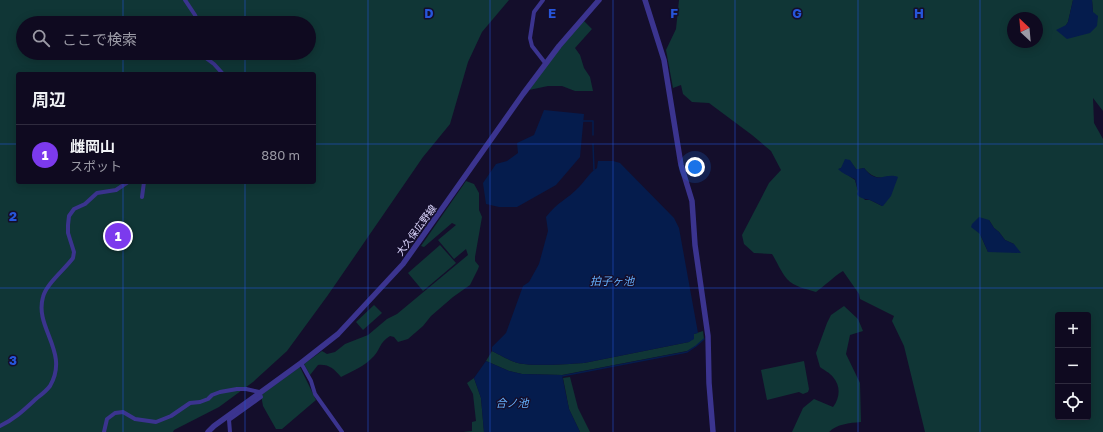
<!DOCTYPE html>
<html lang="ja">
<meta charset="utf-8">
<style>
body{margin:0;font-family:"Golos Text","Noto Sans JP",sans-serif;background:#1d182d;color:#f1f3f6}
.controls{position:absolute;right:12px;bottom:12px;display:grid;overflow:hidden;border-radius:4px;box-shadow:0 2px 10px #0003}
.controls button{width:36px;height:36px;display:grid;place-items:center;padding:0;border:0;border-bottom:1px solid #2f2b3e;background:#0f0a20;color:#f1f3f6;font:20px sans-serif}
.compass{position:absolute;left:1007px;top:12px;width:36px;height:36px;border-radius:50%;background:#0f0a20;box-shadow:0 2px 10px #0003;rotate:334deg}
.you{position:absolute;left:695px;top:167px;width:14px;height:14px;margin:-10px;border:3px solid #fff;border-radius:50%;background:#1a73e8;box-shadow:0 0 0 6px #1a73e833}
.badge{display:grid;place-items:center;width:26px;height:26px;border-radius:50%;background:#7c3aed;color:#fff;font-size:13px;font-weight:700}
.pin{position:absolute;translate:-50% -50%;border:2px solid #fff;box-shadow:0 1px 4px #0006}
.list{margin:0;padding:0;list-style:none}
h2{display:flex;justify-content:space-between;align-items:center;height:52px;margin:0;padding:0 16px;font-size:17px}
h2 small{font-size:13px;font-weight:400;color:#9b9aa5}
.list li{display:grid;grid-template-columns:26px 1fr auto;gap:12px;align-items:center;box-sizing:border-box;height:60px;padding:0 16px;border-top:1px solid #2f2b3e}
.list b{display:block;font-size:15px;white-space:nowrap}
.list p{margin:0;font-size:13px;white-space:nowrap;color:#9b9aa5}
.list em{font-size:13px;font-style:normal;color:#9b9aa5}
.icon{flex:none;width:22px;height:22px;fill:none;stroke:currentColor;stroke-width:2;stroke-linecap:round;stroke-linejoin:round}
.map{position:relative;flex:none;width:1103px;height:432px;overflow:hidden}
.search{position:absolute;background:#0f0a20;box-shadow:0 2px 10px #0003;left:16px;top:16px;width:300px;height:44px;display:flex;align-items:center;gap:10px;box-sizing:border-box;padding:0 14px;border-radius:22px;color:#9b9aa5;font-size:15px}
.panel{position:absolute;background:#0f0a20;box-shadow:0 2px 10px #0003;left:16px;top:72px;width:300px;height:112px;border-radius:4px}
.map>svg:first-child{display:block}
</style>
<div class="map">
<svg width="1103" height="432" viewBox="0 0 1103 432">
<rect width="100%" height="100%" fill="#140e2b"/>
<path fill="#103636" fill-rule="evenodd" d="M0 0H509L482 32 468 62 450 124 423 157 328 295 287 351 253 382 219 407 174 430 173 432H0ZM23 23H309V53H23ZM18 74H314V182H18Z
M679 0H1073L1068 22 1066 25 1093 13 1092 0H1103V111L1093 98 1094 123 1103 139V432H925L904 346 892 321 894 316 860 299 859 294 843 271C833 277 826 285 816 292 807 289 794 287 787 279 781 272 777 262 772 254L754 253 744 244 742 235 769 183 781 170 771 151 752 135 709 103 692 102 683 94 681 85 673 88 666 50 676 29ZM1013 18H1037V42H1013ZM850 161 856 169H859L864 168C873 179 881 179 894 176L882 206 870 200H865L858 191 855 180 839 169 841 168ZM989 220 994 228 999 232 1005 240 1014 244 988 252 980 234ZM1058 315H1088V417H1058Z
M583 20 592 29 575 48 580 55 584 68 590 77 593 91H575L562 86H548L529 90 553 57Z
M466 181 474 184 479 193V210L482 217 475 257V261L479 266 478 269 470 285 453 297 431 316 423 326 408 339 398 342 394 337 390 336C379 343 381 348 374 356 365 366 353 371 341 377 334 369 329 364 318 365L310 375 304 364 322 351 327 354 335 352 345 344 368 335 387 319 397 314 468 255 466 249 454 259 438 240 456 225 452 223 424 247 421 246Z
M440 245 456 263 423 291 408 273Z
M374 305 382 313 363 330 356 322Z
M844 306 858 319 863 331 850 335 846 354 860 383 861 422C849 423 837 424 829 432H792L803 408 814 399 833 407C840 398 841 386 833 377 830 373 824 370 820 367L816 353 827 323 831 315Z
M703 331 704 339 696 346 687 351 562 375 522 374 509 371 486 361 492 351C502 356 513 363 524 364 541 366 567 364 584 363L689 342 694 334Z
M804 361 809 389 808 392 803 394 799 392 767 400 761 370Z
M300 367 316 400 282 429H276L263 406 261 395Z
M570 377 578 408 590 432H580L569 409 563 378Z
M474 378 481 398 484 432H463L472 431V422L476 421 473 394 467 383Z"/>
<path fill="#051c4d" d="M1073 0H1092L1093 12 1098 16 1097 26 1090 33 1067 39 1056 30 1066 25 1068 22Z
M544 110 584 114 580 157 556 185 517 207H499L486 204 483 183 496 164 507 161 518 153 517 143 534 135Z
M845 159 850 160 856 169H859L864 168C878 186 884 172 898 177L891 196 883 206H882C878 204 875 202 872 201 866 198 861 200 857 194L858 191 855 179C849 176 843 174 838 169L841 168Z
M598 161H613L620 163 674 218 679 228 698 333 694 334V339L689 342 584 363C567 364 541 366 524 364 513 363 502 356 492 351V347L506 333 523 286 529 282 539 264 548 231 546 217C557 202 568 199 579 187 585 181 589 173 597 168Z
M979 217 989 220 994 228 999 232 1005 240 1014 244 1021 253 988 252 980 234 971 227 972 224Z
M486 361 509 371 522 374 562 375 569 409 580 432H484L481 398 474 378Z"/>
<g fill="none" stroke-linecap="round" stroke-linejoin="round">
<path stroke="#051c4d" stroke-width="1.5" d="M583 121H593V135
M593 144 594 170
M562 376 687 352 696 346 704 339"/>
<path stroke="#3b348f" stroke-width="4" d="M185 0 195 15 198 23
M543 0 534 12 530 38 532 46 546 64
M199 53 214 64 223 74
M142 197 144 182
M301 363 311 381 315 394 342 432
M0 426C15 419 25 409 37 398 41 395 47 390 50 386 70 352 34 328 43 297 46 284 65 269 73 258L74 252 68 233V225L69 216 74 209 85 204 97 193 116 190 128 182
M104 432 107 419 115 413 123 412 135 419 156 422 171 416 190 403 200 402 208 399 212 395 220 392 237 389H246L259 392 261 397 229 420 230 432"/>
<path stroke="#3b348f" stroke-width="5.5" d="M645 0 664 60 681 165 692 201 695 245 708 336 709 383 713 432
M208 432 214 426 301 363 338 334 403 264 523 94 559 46 599 0"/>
</g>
<path fill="none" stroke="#2755da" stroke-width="1" stroke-opacity="0.55" d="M123 0V23M245 0V23M368 0V432M490 0V432M613 0V432M735 0V432M858 0V432M980 0V432M123 53V74M245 53V74M0 144H18M314 144H1103M123 182V432M245 182V432M0 288H1103"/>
<g text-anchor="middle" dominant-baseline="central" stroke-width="3" stroke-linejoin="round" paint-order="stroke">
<g font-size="10" fill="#ded8ff" stroke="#140e2b">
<text transform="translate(416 230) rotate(-54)">大久保広野線</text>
</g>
<g font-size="11" font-style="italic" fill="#66b2ff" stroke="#140e2b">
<text x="612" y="280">拍子ヶ池</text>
<text x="512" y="402">合ノ池</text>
</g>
</g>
<g font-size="13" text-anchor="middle" font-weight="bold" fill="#2755da" stroke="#140e2b" stroke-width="3" stroke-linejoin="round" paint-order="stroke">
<text x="429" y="18">D</text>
<text x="552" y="18">E</text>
<text x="674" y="18">F</text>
<text x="797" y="18">G</text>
<text x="919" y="18">H</text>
<text x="13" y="221">2</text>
<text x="13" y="365">3</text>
</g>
</svg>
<div class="controls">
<button>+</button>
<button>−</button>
<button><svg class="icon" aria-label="locate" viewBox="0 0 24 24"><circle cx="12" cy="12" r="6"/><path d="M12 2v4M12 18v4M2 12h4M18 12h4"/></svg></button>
</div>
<svg class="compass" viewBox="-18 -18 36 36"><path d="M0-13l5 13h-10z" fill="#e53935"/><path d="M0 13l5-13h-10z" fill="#9b9aa5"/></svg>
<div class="you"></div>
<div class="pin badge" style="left:118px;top:236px">1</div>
<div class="search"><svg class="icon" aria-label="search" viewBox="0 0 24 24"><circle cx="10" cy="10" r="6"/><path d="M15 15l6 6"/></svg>ここで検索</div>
<section class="panel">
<h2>周辺<small></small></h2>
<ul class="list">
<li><span class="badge">1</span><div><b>雌岡山</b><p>スポット</p></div><em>880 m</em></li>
</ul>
</section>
</div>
